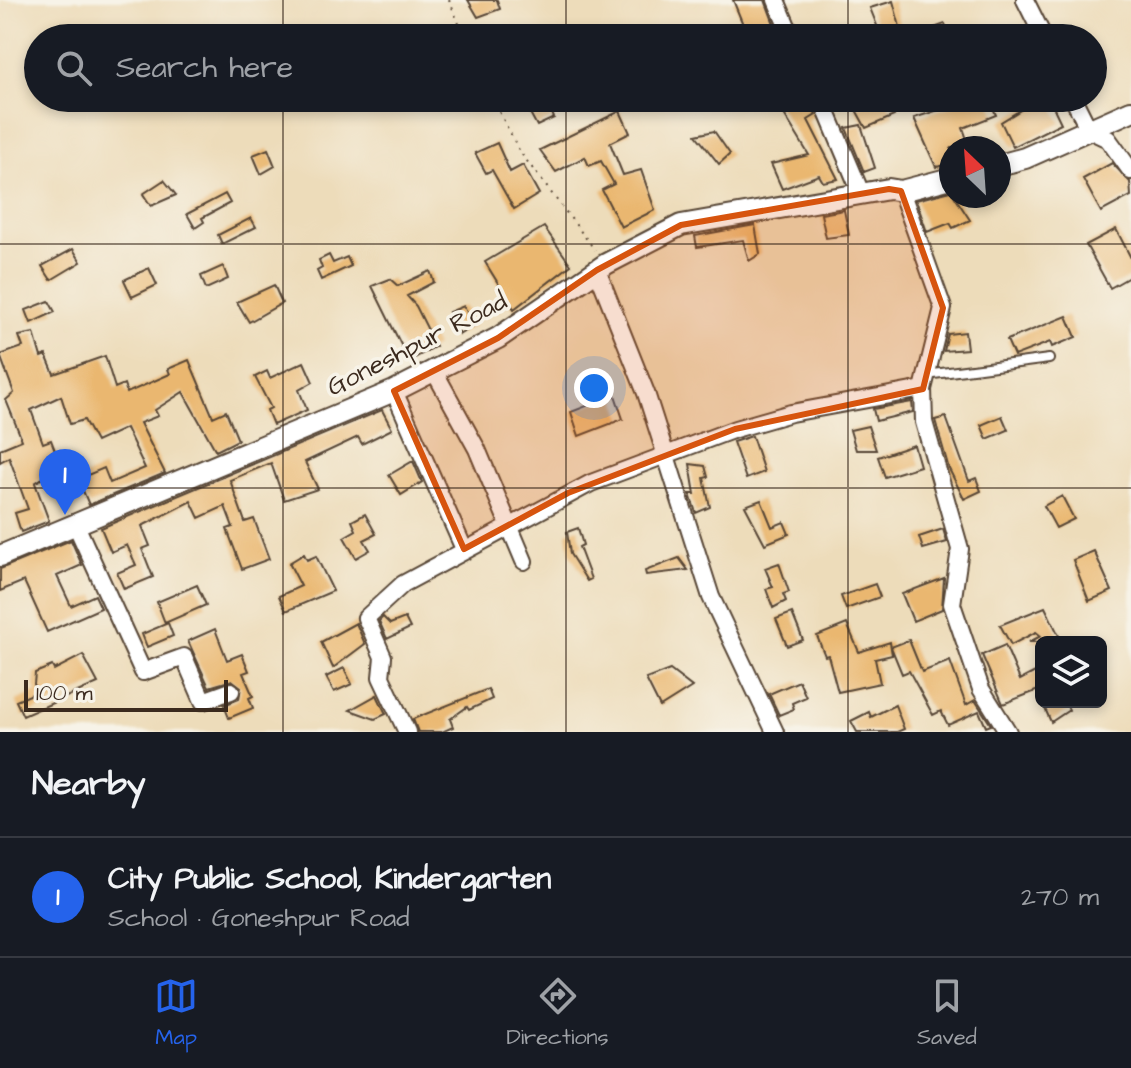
<!DOCTYPE html>
<meta charset="utf-8">
<style>
body{margin:0;font-family:"Architects Daughter",sans-serif;background:#242831;color:#f1f3f6}
.controls{position:absolute;right:24px;bottom:24px;display:grid;overflow:hidden;border-radius:12px;box-shadow:0 4px 12px #0003}
.controls button{width:72px;height:72px;display:grid;place-items:center;padding:0;border:0;border-bottom:2px solid #363941;background:#171b24;color:#f1f3f6;font:40px sans-serif}
.compass{position:absolute;left:939px;top:136px;width:72px;height:72px;border-radius:50%;background:#171b24;box-shadow:0 4px 12px #0003;rotate:335deg}
.scale{position:absolute;left:24px;bottom:20px;width:204px;box-sizing:border-box;padding-left:8px;border:4px solid #3b2a1e;border-top:0;font-size:22px;line-height:28px;white-space:nowrap;color:#3b2a1e;-webkit-text-stroke:6px #f7f3e8;paint-order:stroke}
.you{position:absolute;left:594px;top:388px;width:28px;height:28px;margin:-20px;border:6px solid #fff;border-radius:50%;background:#1a73e8;box-shadow:0 0 0 12px #1a73e833}
.badge{display:grid;place-items:center;width:52px;height:52px;border-radius:50%;background:#2563eb;color:#fff;font-size:26px;font-weight:700}
.pin{position:absolute;translate:-50% -66px;filter:drop-shadow(0 2px 4px #0008)}
.pin::after{content:'';position:absolute;top:42px;width:28px;height:24px;background:inherit;clip-path:polygon(0 0,100% 0,50% 100%)}
.list{margin:0;padding:0;list-style:none}
h2{display:flex;justify-content:space-between;align-items:center;height:104px;margin:0;padding:0 32px;font-size:34px}
h2 small{font-size:26px;font-weight:400;color:#9ea1a6}
.list li{display:grid;grid-template-columns:52px 1fr auto;gap:24px;align-items:center;box-sizing:border-box;height:120px;padding:0 32px;border-top:2px solid #363941}
.list b{display:block;font-size:30px;white-space:nowrap}
.list p{margin:0;font-size:26px;white-space:nowrap;color:#9ea1a6}
.list em{font-size:26px;font-style:normal;color:#9ea1a6}
.icon{flex:none;width:44px;height:44px;fill:none;stroke:currentColor;stroke-width:2;stroke-linecap:round;stroke-linejoin:round}
.map{position:relative;flex:none;width:1131px;height:732px;overflow:hidden}
.search{position:absolute;background:#171b24;box-shadow:0 4px 12px #0003;left:24px;right:24px;top:24px;height:88px;display:flex;align-items:center;gap:20px;box-sizing:border-box;padding:0 28px;border-radius:44px;color:#9ea1a6;font-size:30px}
.sheet{height:224px;background:#171b24}
nav{display:flex;justify-content:space-around;align-items:center;box-sizing:border-box;height:112px;border-top:2px solid #363941;background:#171b24;font-size:22px;color:#9ea1a6}
nav a{display:grid;justify-items:center;gap:4px}
nav .on{color:#2563eb}
.map>svg:first-child{display:block}
</style>
<div class="map">
<svg width="1131" height="732" viewBox="0 0 1131 732">
<rect width="100%" height="100%" fill="#f7f3e8"/>
<filter id="ink" filterUnits="userSpaceOnUse"><feTurbulence type="fractalNoise" baseFrequency=".0125" numOctaves="2"/><feDisplacementMap in="SourceGraphic" scale="16" xChannelSelector="R" yChannelSelector="G"/><feConvolveMatrix kernelMatrix="1 2 1 2 8 2 1 2 1" color-interpolation-filters="sRGB"/></filter>
<filter id="wash" filterUnits="userSpaceOnUse"><feTurbulence type="fractalNoise" baseFrequency=".006" numOctaves="4" result="noise"/><feDisplacementMap in="SourceGraphic" scale="32" xChannelSelector="R" yChannelSelector="G"/><feGaussianBlur stdDeviation="1.8" result="paint"/><feColorMatrix in="noise" values="0 0 0 0 0 0 0 0 0 0 0 0 0 0 0 0 0 1.4 0 .05"/><feComposite in="paint" operator="in"/></filter>
<g filter="url(#wash)">
<rect width="100%" height="100%" fill="#eddcba"/>
<g id="blocks">
<path fill="#eab76f" d="M468 0H497L500 9 478 17Z
M733 0H765L774 24 746 32Z
M893 1 903 38H882L870 8Z
M945 24 951 38H909V37Z
M530 98H546L554 118 537 126 530 113 535 111Z
M783 98H810L816 115 808 120 838 179 823 182 819 175 782 189 771 164 809 155 776 101Z
M886 98 894 116 866 128 855 108Z
M959 98H989L996 115 963 128 970 148H951V164L936 167 914 118 960 103Z
M1040 98H1049L1061 123 1013 147 1001 122Z
M620 111 630 133 610 143 623 175 641 170 655 210 621 227 602 190 614 184 601 161 589 166 585 157 556 172 540 150Z
M861 125 875 168 864 172 846 128Z
M714 131 730 154 719 164 696 135Z
M497 143 510 172 523 165 539 194 514 209 492 170 486 173 475 153Z
M268 149 275 166 261 174 253 155Z
M1112 163 1130 182 1131 196 1101 212 1083 179Z
M164 180 176 195 151 206 143 194Z
M951 191 970 220 953 228 950 223 927 232 916 200Z
M225 194 230 203 202 218 204 222 195 228 187 214Z
M844 210 849 235 826 238 821 214Z
M251 218 256 227 222 244 218 235Z
M755 225 760 254 749 261 743 240 697 247 695 236Z
M544 227 571 265 514 309 485 262Z
M1116 229 1131 258V276L1110 288 1086 245Z
M73 249 81 262 51 280 42 266Z
M329 255 333 263 347 257 351 266 321 280 317 271 322 268 319 260Z
M223 266 228 279 206 289 201 276Z
M149 268 157 285 132 297 124 280Z
M430 271 434 282 407 296 416 306 436 346 409 361 372 286 390 279 398 286Z
M274 285 282 303 249 322 237 302Z
M49 301 55 312 31 323 26 310Z
M464 306 474 326 460 334 449 312Z
M1067 316 1076 337 1052 347 1050 342 1014 356 1007 340Z
M965 332 967 349 944 351 948 334Z
M34 333 41 357 46 355 54 374 105 356 115 388 124 384 127 393 170 374 168 369 189 360 213 417 226 411 238 440 216 451 183 392 155 410 158 416 140 423 165 473 89 505 78 479 104 468 110 483 145 468 126 428 96 442 84 420 70 424 61 396 31 410 43 443 51 440 61 466 35 483 49 521 21 532 15 513 28 509 9 457 0 462V449L22 440 6 400 14 393 0 355 23 347 19 336Z
M304 362 313 382 299 390 307 410 273 425 267 410 271 408 255 377 267 371 270 378Z
M615 395 623 419 579 436 571 412Z
M912 402 913 412 876 421 873 409Z
M382 410 392 429 362 444 358 437 305 462 318 489 284 500 271 463 230 480 245 522 254 519 269 559 242 569 227 529 233 527 225 506 199 518 191 501 142 526 150 546 142 549 153 577 124 589 117 573 136 565 127 545 111 552 101 528Z
M1002 416 1008 430 987 439 981 425Z
M946 417 969 481 976 478 981 491 964 499 949 469 935 420Z
M868 426 876 450H856L850 430Z
M752 436 764 472 746 479 733 442Z
M914 445 920 466 885 477 878 457Z
M413 461 422 482 401 495 389 475Z
M690 464 705 466 708 477 704 478 710 507 696 513 690 494H695Z
M1062 496 1074 519 1056 528 1044 506Z
M761 500 772 527 784 522 789 534 765 544 745 506Z
M365 514 376 534 364 540 370 550 356 558 344 537 356 530 352 521Z
M578 528 583 545 579 547 591 579 587 581 570 554 567 532Z
M943 529 947 542 923 549 919 537Z
M71 540 82 565 57 576 71 606 95 595 101 608 47 632 24 581 0 591V569Z
M1094 551 1112 591 1089 601 1073 560Z
M304 554 307 560 316 556 333 591 286 611 279 596 301 586 289 563Z
M679 558 688 570 646 575 645 571Z
M779 563 789 592 783 594 786 601 773 608 766 589 773 587 765 568Z
M944 578 942 609 913 621 902 594Z
M875 584 880 597 846 609 841 596Z
M197 585 206 605 165 623 157 602Z
M1045 607 1062 642H1029L1041 636 1036 632 1011 645 1000 625Z
M792 613 803 640 787 646 776 619Z
M383 617 390 624 405 618 410 628 387 639 379 621Z
M168 623 173 636 147 647 142 634Z
M356 623 365 644 333 668 321 642Z
M847 624 859 652 890 642 892 655 875 659 880 683 838 692 828 655 825 656 817 636Z
M215 629 227 660 242 654 249 671 243 673 253 696 249 698 253 708 229 718 224 705 239 699 241 687 232 680 209 687 188 641Z
M909 640 922 672 950 661 966 705 975 700 991 725 986 727 979 711 948 725 941 711 933 715 909 671 902 674 891 647Z
M1005 645 1020 680 1041 669V689L1003 704 982 655Z
M83 655 98 683 23 716 16 701 37 692 34 684 35 673 52 666 54 670Z
M344 668 352 684 334 692 326 677Z
M670 670 692 687 660 707 646 679Z
M799 681 806 697 792 703 794 709 779 715 769 694Z
M488 689 492 699 469 710 467 707 450 719 453 727 442 732H418L413 719Z
M377 695 386 714 375 719 350 710Z
M1042 702H1065L1069 710 1051 722Z
M895 705 904 729 897 732H857L851 721 869 712 871 717Z"/>
</g>
</g>
<g filter="url(#ink)">
<use href="#blocks" fill-opacity="0" stroke="#564535" stroke-width="2"/>
<g fill="none" stroke-linecap="round" stroke-linejoin="round">
<g stroke="#564535" stroke-width="12">
<path id="service" d="M926 375 1049 359"/>
</g>
<g stroke="#564535" stroke-width="20">
<path id="minor" d="M776 0 792 38
M1025 0 1044 38
M821 98 861 193
M1073 98 1089 130 1108 139 1131 171
M901 191 943 308 923 389 924 422 960 549 952 604 981 689 1008 732
M597 270 646 393 711 597 775 732
M433 369 477 449 524 561
M394 391 464 549
M75 523 143 672 184 657 203 701 231 691
M407 732 381 677 383 657 366 618 403 584 591 483 735 429 791 413 923 389"/>
</g>
<g stroke="#564535" stroke-width="24">
<path id="tertiary" d="M999 165 1025 158 1131 111
M0 556 394 391 498 338 606 264 681 225 889 189 901 191 951 178"/>
</g>
<path stroke="#564535" stroke-width="2" stroke-dasharray="2 6" stroke-linecap="butt" d="M449 0 465 38
M492 98 520 152 595 250"/>
<use href="#service" stroke="#fff" stroke-width="8"/>
<use href="#minor" stroke="#fff" stroke-width="16"/>
<use href="#tertiary" stroke="#fff" stroke-width="20"/>
</g>
</g>
<path fill="#d7540e" fill-opacity="0.2" stroke="#d7540e" stroke-width="6" stroke-linejoin="round" d="M889 189 901 191 943 308 923 389 735 429 568 493 464 549 394 391 498 338 597 270 681 225Z"/>
<path fill="none" stroke="#3b2a1e" stroke-width="2" stroke-opacity="0.55" d="M283 0V38M566 0V38M848 0V38M283 98V732M566 98V732M848 98V732M0 244H1131M0 488H1131"/>
<g text-anchor="middle" dominant-baseline="central" stroke-width="7" stroke-linejoin="round" paint-order="stroke">
<g font-size="26" fill="#3b2a1e" stroke="#f7f3e8">
<text transform="translate(417 344) rotate(-27)">Goneshpur Road</text>
</g>
</g>
</svg>
<div class="controls">
<button><svg class="icon" aria-label="layers" viewBox="0 0 24 24"><path d="M12 4l9 5-9 5-9-5zM3 14l9 5 9-5"/></svg></button>
</div>
<svg class="compass" viewBox="-18 -18 36 36"><path d="M0-13l5 13h-10z" fill="#e53935"/><path d="M0 13l5-13h-10z" fill="#9ea1a6"/></svg>
<div class="scale">100 m</div>
<div class="you"></div>
<div class="pin badge" style="left:65px;top:515px">1</div>
<div class="search"><svg class="icon" aria-label="search" viewBox="0 0 24 24"><circle cx="10" cy="10" r="6"/><path d="M15 15l6 6"/></svg>Search here</div>
</div>
<section class="sheet">
<h2>Nearby<small></small></h2>
<ul class="list">
<li><span class="badge">1</span><div><b>City Public School, Kindergarten</b><p>School · Goneshpur Road</p></div><em>270 m</em></li>
</ul>
</section>
<nav>
<a class="on"><svg class="icon" aria-label="map" viewBox="0 0 24 24"><path d="M3 6l6-2 6 2 6-2v14l-6 2-6-2-6 2zM9 4v14M15 6v14"/></svg>Map</a>
<a><svg class="icon" aria-label="directions" viewBox="0 0 24 24"><path d="M12 3l9 9-9 9-9-9zM9 14v-3h6M13 9l2 2-2 2"/></svg>Directions</a>
<a><svg class="icon" aria-label="saved" viewBox="0 0 24 24"><path d="M7 4h10v16l-5-4-5 4z"/></svg>Saved</a>
</nav>
